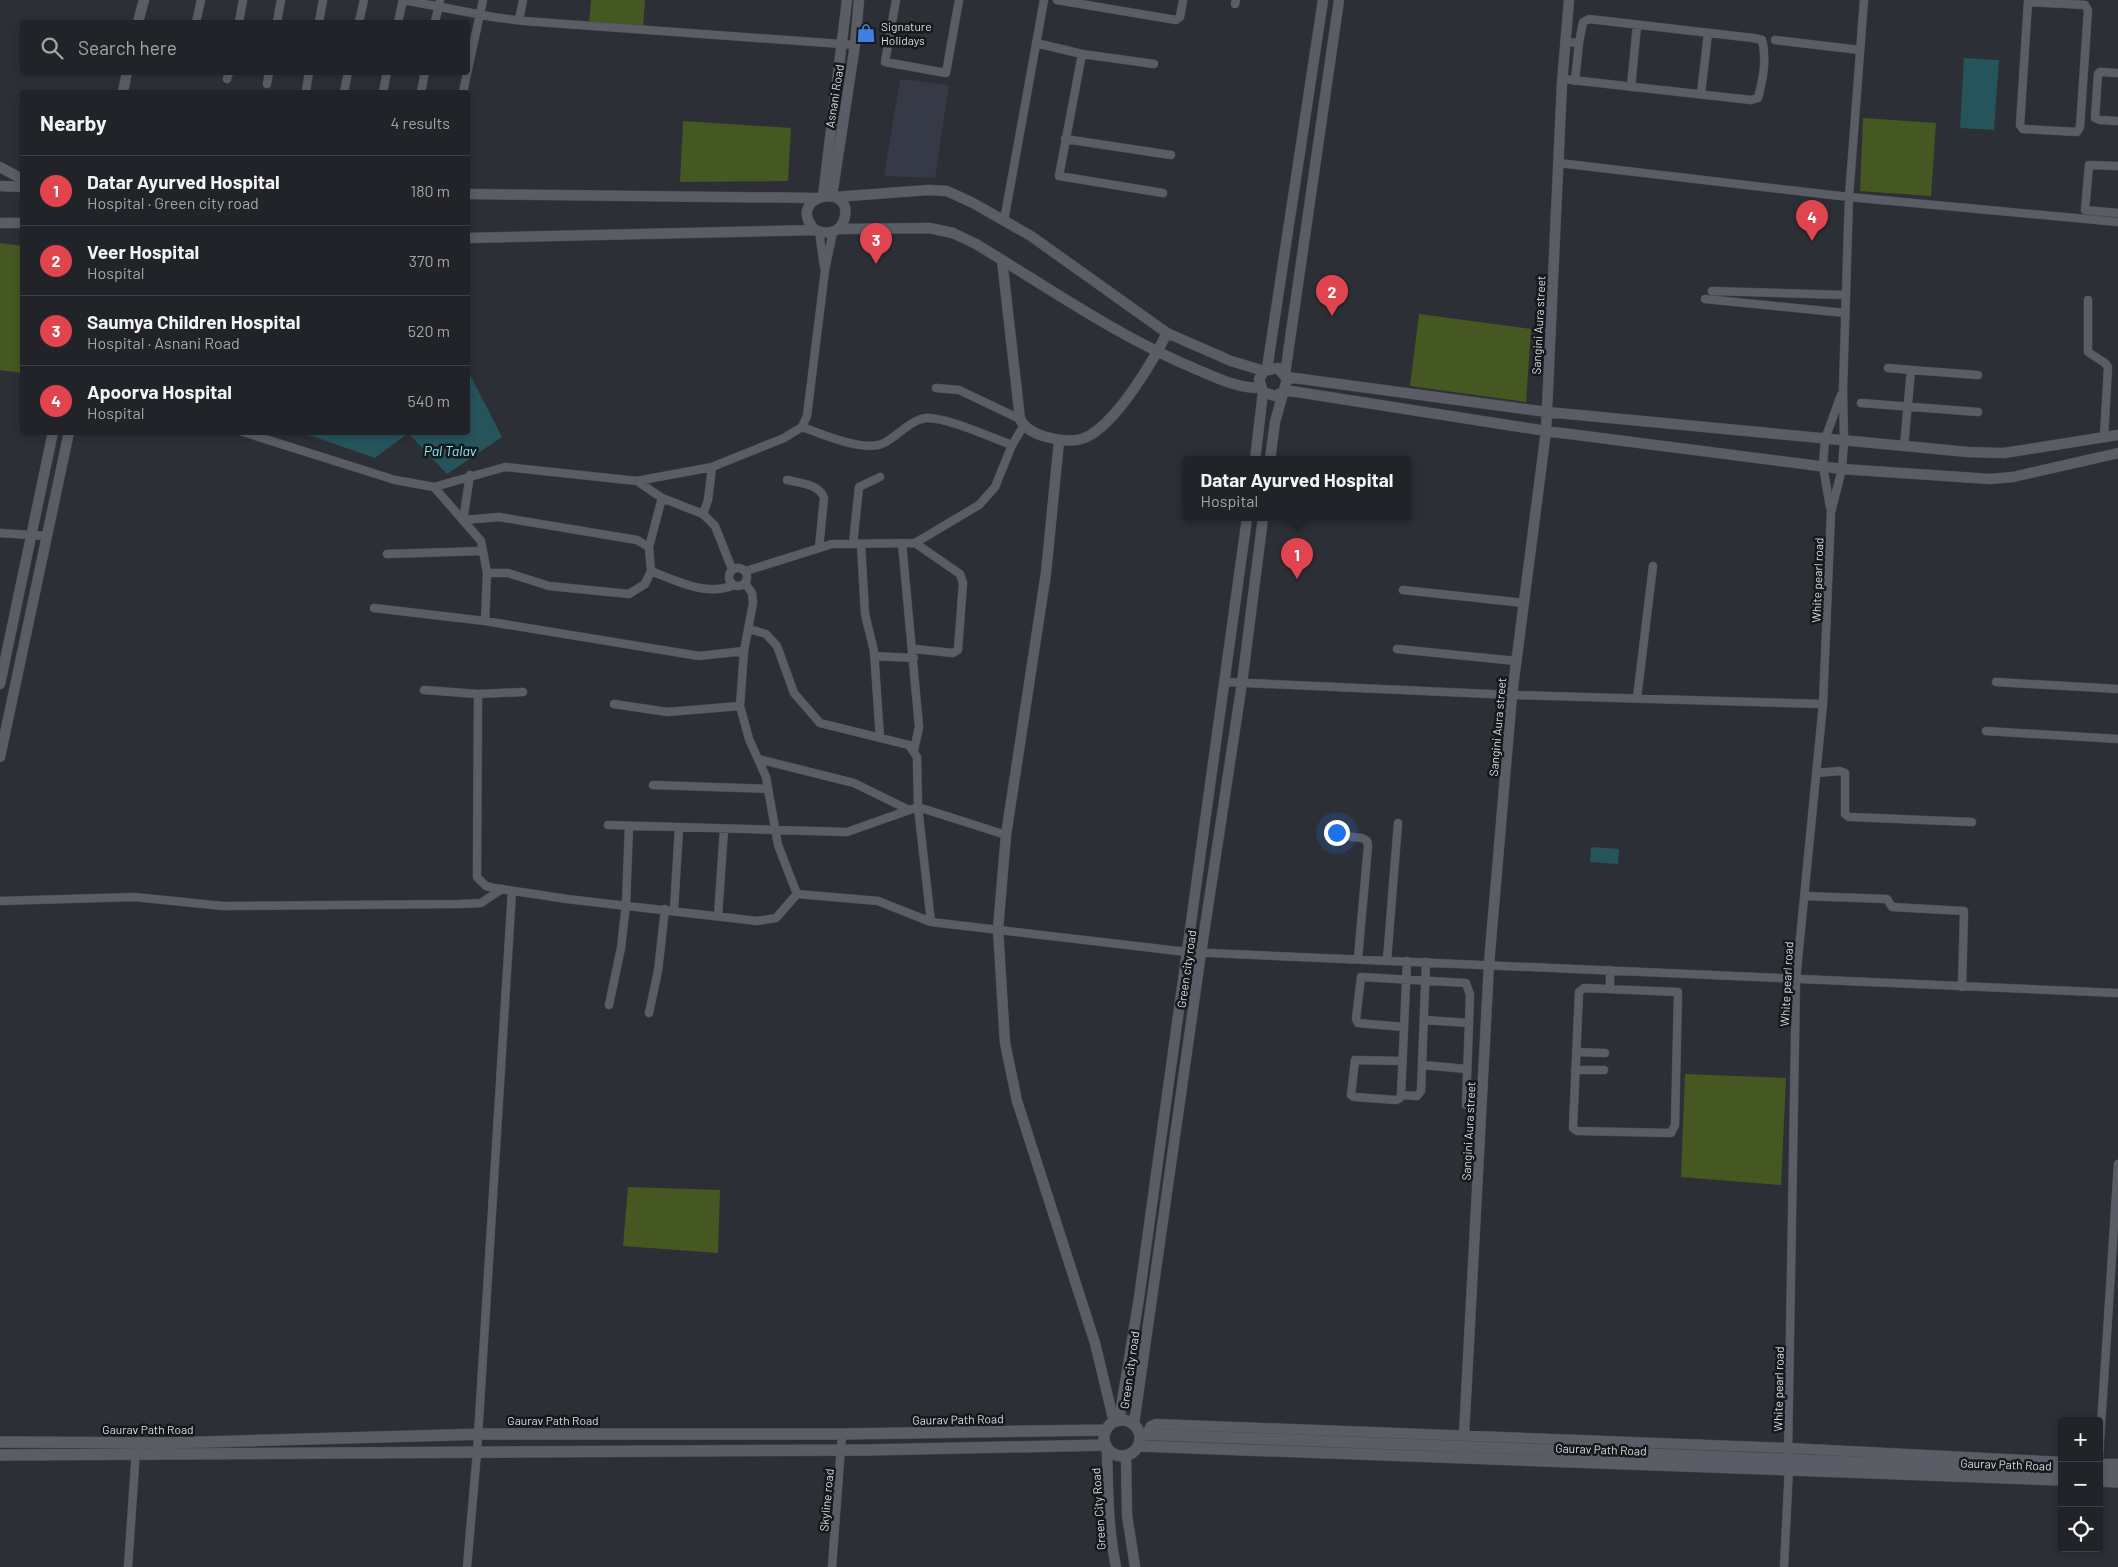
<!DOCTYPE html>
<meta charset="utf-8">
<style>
body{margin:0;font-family:Barlow,sans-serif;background:#2e2f34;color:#f1f3f6}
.controls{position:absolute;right:15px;bottom:15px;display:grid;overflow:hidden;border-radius:5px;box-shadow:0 2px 8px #0003}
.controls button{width:45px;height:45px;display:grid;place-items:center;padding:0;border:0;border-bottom:1px solid #3f4045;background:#222328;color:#f1f3f6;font:25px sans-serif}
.you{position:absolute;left:1336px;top:832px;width:18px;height:18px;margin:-12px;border:4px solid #fff;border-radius:50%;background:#1a73e8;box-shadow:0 0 0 8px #1a73e833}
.badge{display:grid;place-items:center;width:32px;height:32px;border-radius:50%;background:#1a73e8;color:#fff;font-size:16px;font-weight:700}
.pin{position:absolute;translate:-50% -41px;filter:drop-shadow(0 1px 2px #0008)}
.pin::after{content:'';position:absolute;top:26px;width:18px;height:15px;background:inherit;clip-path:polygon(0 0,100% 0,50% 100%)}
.popup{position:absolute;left:1183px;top:456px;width:228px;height:65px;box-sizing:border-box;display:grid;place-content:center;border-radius:5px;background:#222328;filter:drop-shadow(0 1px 4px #0005);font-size:16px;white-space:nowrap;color:#a2a4a8}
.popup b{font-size:19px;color:#f1f3f6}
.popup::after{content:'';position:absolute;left:50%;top:100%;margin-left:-10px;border:10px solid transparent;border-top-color:#222328}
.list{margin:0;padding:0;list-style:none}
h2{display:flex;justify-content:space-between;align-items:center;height:65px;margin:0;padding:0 20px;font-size:21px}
h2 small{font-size:16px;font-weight:400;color:#a2a4a8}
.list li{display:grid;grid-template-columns:32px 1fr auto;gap:15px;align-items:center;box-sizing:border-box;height:70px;padding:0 20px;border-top:1px solid #3f4045}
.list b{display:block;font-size:19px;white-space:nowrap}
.list p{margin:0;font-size:16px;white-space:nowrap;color:#a2a4a8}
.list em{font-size:16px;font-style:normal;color:#a2a4a8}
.icon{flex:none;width:28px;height:28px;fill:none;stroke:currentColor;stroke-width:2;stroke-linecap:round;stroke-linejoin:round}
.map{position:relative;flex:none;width:2118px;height:1567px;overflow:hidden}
.search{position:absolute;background:#222328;box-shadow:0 2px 8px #0003;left:20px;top:20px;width:450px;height:55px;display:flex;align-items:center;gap:12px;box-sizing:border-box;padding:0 18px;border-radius:5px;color:#a2a4a8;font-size:19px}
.panel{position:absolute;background:#222328;box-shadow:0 2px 8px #0003;left:20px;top:90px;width:450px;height:345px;border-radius:5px}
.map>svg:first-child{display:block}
</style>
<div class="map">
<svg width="2118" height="1567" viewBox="0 0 2118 1567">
<rect width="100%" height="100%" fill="#2d2f36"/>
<path fill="#353a46" d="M900 79 949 85 935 178 884 176Z"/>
<path fill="#455822" d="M591 0H645L643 27 589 23Z
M1863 118 1936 123 1931 196 1860 191Z
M683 121 791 128 788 181 680 182Z
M0 243 22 246V373L0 370Z
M1419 314 1531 329 1526 402 1410 386Z
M1685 1074 1786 1078 1781 1185 1681 1177Z
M628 1187 720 1190 718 1253 623 1246Z"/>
<path fill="#25545a" d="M1964 58 1999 60 1994 130 1960 128Z
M468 371 502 437 447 474 408 433 375 458 303 433 468 432Z
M1591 847 1619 849 1618 864 1590 862Z"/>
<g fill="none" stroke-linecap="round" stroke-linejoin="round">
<g stroke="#484b50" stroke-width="9">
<path id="minor" d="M404 0 493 17 524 21 855 45
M896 0 885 62 946 73 959 0
M1057 0 1176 20 1180 17 1183 0
M2046 0V3L2028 2 2020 125 2023 129 2077 132 2080 127 2088 10 2085 5 2067 4 2068 0
M2046 3 2067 4
M1235 4 1236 0
M519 20 523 0
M196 22 201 0
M239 22 243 0
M277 22 281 0
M319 22 323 0
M359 22 364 0
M398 22 403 0
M435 22 440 0
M1775 40 1860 50
M1036 43 1082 54 1154 64
M1082 54 1059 176 1163 193
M2118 73 2100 72 2098 74 2095 118 2100 120 2118 121
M227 79 229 72
M1563 79 1751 100 1758 98C1763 79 1767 59 1762 40L1753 38 1589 19 1583 22 1579 43 1566 42
M1575 81 1579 43
M267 84 269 72
M1631 87 1637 25
M306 91 309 72
M344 92 348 72
M383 92 387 72
M421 92 425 72
M463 92 483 0
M1701 94 1708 33
M1065 139 1171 155
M1559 163 1849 197 2118 222
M2118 166 2089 165 2085 210 2118 213
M1004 221 1044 0
M819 231 824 266
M1712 291 1846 295
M1705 299 1845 313
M2088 300V352L2105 363 2108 367 2104 437
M1888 368 1911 370
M936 388 959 390 1020 419
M1861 403 1978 412
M802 427C822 434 864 453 884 443 898 436 911 419 927 418 946 417 992 438 1012 445
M243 432 395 480 434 487 505 467 637 481 712 467 784 438 802 427 807 416 825 270 833 232
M1904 446 1911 370 1978 375
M712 467 708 500 703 514 715 526 732 569
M470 475 463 520 499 517 637 540 649 547 651 571 645 584 629 594 549 586 508 573H487
M787 480C800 483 819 484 824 498L819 548
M637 481 662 498 703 514
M434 487 481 541 487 573 485 621
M1830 507 1823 466 1825 439 1841 395
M0 533 47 536
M902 543 919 727 914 750
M853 544 859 487 880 477
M861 544 865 614 874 651 880 738
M649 547 662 498
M387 554 483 551
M729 577a9 9 0 1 1 18 0a9 9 0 1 1-18 0Z
M651 571C677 581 706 597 734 585
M746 571 832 544 915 543 979 505 995 487 1012 445 1023 427
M745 583 752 593 753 603 744 651 740 706 749 739 766 777 778 845 797 894
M1403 590 1524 603
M374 608 485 621 699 656 744 651
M749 629 766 634 777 646 794 693 820 723 909 745 917 757 918 807 931 922
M914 649 953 653 958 650 963 583 960 574 915 543
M1397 649 1516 661
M874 656 914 658
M1225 682 1512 695 1823 704
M1996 682 2118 689
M424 690 478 694 477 877 486 886 494 888 567 899 757 921 776 918 797 894 878 901 931 922 1187 952 2118 993
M478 694 523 692
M1637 698 1653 566
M614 704 667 712 740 706
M1986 731 2118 739
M758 759 854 783 909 810
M1816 773 1840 771 1845 773V814L1849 817 1972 822
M653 785 768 789
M608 825 847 832 918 807 1006 835
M1335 835 1362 838 1367 841 1368 846 1358 958
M1804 896 1887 899 1892 907 1964 911 1962 987
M0 901 134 897 223 906 459 904 481 903 502 889
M674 910 679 828
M718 916 724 829
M1387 960 1398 823
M1584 988 1678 992 1675 1125 1671 1133 1577 1131 1573 1128 1579 992Z
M1610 989V970
M609 1005 621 948 626 904 629 826
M649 1013 658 971 665 909
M1424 1020 1469 1023
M1404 1027 1358 1023 1356 1019 1361 977 1466 983 1470 995 1466 1105
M1576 1052 1605 1053
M1402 1061 1355 1060 1351 1095 1354 1097 1396 1100 1400 1098 1401 1095 1407 961
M1422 1065 1467 1069
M1575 1070H1604
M1401 1095 1417 1096 1421 1091 1426 962
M1788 1453 1796 980 1823 704 1831 512 1842 469 1844 441 1843 389 1849 197 1864 0
M2099 1457 2118 1164
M128 1567 136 1450
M467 1567 477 1452 512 891
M832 1567 842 1434
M1784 1567 1789 1467"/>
</g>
<g stroke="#484b50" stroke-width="11">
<path id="tertiary" d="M138 22 144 0
M123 92 127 72
M0 167 22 179
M0 186 22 187
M468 194 817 198
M823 196 847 0
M832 196 855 45 859 0
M835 197 928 190 947 191 973 203 1031 236 1167 333 1231 361 1264 371
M0 223H22
M839 229 929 228 953 233 976 244C1049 288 1120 338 1198 370 1219 379 1238 388 1260 388
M468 238 815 230C826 235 840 233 844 220 856 180 783 196 815 230
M1002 260 1020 419C1025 429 1035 434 1047 437 1061 441 1079 443 1092 434 1120 416 1152 363 1167 333
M1267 369 1323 0
M1285 374 1339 0
M1287 377 1547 412 1968 452 2004 453 2118 435
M1284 390 1546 431 1842 469 1990 479 2013 477 2118 453
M1059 441 1046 573 1006 835 998 929 1005 1043 1017 1101 1095 1343 1114 1422
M1255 460 1263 392
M1270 460 1275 422 1287 379 1278 368 1264 371 1259 379 1263 392 1275 396 1283 392
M0 684 53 432
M0 757 69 432
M1119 1420 1139 1298 1247 518
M1134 1424 1201 953 1242 683 1263 518
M1147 1434 1151 1426 1156 1424 1788 1448 2062 1462
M1107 1449C1108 1489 1108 1528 1116 1567
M1463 1454 1489 964 1512 695 1546 431 1562 83 1569 0
M1126 1456 1127 1515 1135 1567
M2099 1464H2118"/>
</g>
<g stroke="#484b50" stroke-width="12">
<path id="secondary" d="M1104 1438a18 18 0 1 1 36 0a18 18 0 1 1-36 0Z
M1140 1434 2062 1470
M0 1442 168 1443 487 1434H842L1106 1430
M1139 1446 2062 1480
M0 1455 867 1450 1106 1445
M2099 1471 2118 1472
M2099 1481 2118 1482"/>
</g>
<use href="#minor" stroke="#5a5d65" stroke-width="8"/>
<use href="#tertiary" stroke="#5a5d65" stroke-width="10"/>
<use href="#secondary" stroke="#5a5d65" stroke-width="11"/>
</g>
<defs>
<g id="shop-bare" transform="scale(1.5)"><path d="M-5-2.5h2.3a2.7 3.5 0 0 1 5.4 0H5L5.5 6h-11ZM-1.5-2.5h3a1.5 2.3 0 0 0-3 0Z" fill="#3f7fe0" stroke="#16181b" stroke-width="2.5" paint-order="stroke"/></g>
</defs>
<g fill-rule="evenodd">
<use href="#shop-bare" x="866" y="33"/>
</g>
<g text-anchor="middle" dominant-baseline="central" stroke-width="5" stroke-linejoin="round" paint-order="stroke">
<g font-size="12" fill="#d9dbe0" stroke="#16181b" text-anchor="start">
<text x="881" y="26">Signature<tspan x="881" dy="14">Holidays</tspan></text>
</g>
<g font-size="12" fill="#d9dbe0" stroke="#16181b">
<text transform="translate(834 96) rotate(-81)">Asnani Road</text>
<text transform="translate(1538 325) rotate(-87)">Sangini Aura street</text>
<text transform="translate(1817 580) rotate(-88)">White pearl road</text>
<text transform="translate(1497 727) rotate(-85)">Sangini Aura street</text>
<text transform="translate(1186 969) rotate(-82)">Green city road</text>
<text transform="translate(1786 984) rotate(-87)">White pearl road</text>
<text transform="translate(1468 1131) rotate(-87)">Sangini Aura street</text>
<text transform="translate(1129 1370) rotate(-82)">Green city road</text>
<text transform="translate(1778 1389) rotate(-89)">White pearl road</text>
<text transform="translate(958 1419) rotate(-1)">Gaurav Path Road</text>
<text x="553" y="1420">Gaurav Path Road</text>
<text x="148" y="1429">Gaurav Path Road</text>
<text transform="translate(1601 1449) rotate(2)">Gaurav Path Road</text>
<text transform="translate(2006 1464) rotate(2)">Gaurav Path Road</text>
<text transform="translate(826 1500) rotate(-85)">Skyline road</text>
<text transform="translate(1098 1509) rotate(-94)">Green City Road</text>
</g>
<g font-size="14" font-style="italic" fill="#88ebf9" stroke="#16181b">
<text x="450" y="450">Pal Talav</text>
</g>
</g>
</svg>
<div class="controls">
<button>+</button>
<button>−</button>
<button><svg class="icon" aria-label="locate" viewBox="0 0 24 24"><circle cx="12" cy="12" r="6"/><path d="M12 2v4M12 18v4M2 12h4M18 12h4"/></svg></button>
</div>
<div class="you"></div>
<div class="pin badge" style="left:1297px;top:579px;background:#e0444e">1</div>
<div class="popup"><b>Datar Ayurved Hospital</b>Hospital</div>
<div class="pin badge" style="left:1332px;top:316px;background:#e0444e">2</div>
<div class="pin badge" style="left:876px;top:264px;background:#e0444e">3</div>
<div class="pin badge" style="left:1812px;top:241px;background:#e0444e">4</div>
<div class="search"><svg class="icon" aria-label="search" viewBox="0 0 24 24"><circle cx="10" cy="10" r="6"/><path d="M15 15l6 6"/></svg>Search here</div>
<section class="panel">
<h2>Nearby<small>4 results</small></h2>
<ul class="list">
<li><span class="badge" style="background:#e0444e">1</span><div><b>Datar Ayurved Hospital</b><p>Hospital · Green city road</p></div><em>180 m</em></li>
<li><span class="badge" style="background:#e0444e">2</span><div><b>Veer Hospital</b><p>Hospital</p></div><em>370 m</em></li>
<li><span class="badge" style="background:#e0444e">3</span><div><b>Saumya Children Hospital</b><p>Hospital · Asnani Road</p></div><em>520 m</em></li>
<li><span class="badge" style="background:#e0444e">4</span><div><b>Apoorva Hospital</b><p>Hospital</p></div><em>540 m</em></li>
</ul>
</section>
</div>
